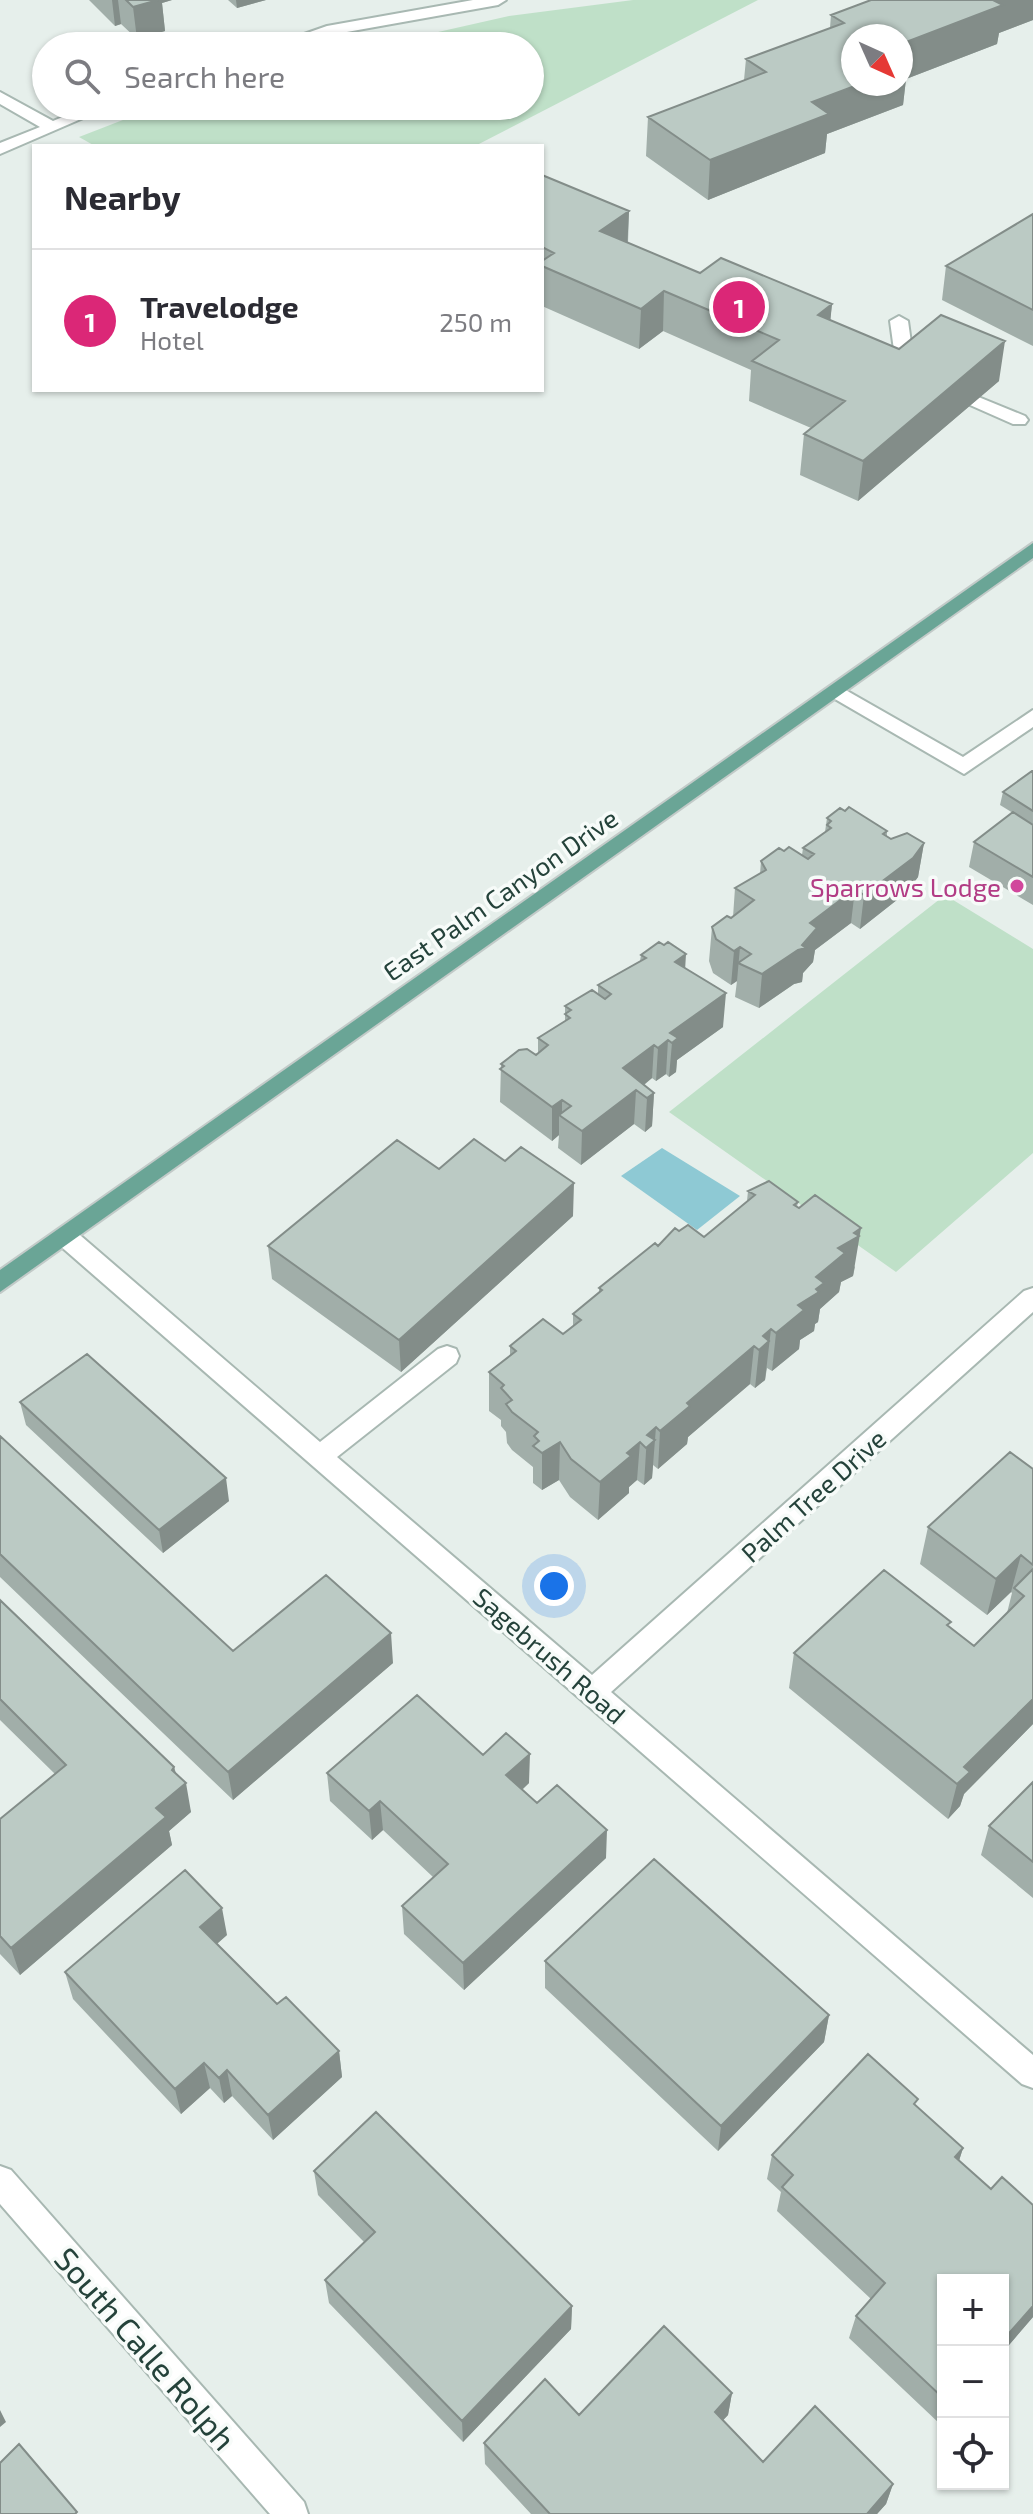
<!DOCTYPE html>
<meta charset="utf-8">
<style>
body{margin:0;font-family:"Exo 2",sans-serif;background:#f7f7f7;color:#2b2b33}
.controls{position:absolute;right:24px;bottom:24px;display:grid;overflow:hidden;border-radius:0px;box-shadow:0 2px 6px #0004}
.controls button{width:72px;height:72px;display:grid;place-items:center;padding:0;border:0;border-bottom:2px solid #e1e1e2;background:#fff;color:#2b2b33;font:40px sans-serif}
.compass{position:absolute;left:841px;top:24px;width:72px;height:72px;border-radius:50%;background:#fff;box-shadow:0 2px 6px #0004;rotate:135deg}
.you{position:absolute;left:554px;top:1586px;width:28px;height:28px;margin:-20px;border:6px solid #fff;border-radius:50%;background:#1a73e8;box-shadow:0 0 0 12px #1a73e833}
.badge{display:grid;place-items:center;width:52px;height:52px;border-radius:50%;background:#db2777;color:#fff;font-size:26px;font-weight:700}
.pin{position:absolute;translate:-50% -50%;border:4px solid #fff;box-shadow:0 2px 8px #0006}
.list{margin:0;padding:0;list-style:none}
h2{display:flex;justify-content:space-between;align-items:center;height:104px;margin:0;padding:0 32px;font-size:34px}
h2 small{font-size:26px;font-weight:400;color:#7c7c81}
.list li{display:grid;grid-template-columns:52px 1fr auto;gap:24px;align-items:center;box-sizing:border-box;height:144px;padding:0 32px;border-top:2px solid #e1e1e2}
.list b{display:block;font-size:30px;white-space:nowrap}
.list p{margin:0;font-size:26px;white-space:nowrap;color:#7c7c81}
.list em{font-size:26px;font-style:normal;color:#7c7c81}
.icon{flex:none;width:44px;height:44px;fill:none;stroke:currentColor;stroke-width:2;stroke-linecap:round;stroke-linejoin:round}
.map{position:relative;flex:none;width:1033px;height:2514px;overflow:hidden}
.search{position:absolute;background:#fff;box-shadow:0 2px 6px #0004;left:32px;top:32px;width:512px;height:88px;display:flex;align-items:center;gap:20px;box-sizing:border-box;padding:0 28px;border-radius:44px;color:#7c7c81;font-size:30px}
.panel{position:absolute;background:#fff;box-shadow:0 2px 6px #0004;left:32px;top:144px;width:512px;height:248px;border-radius:0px}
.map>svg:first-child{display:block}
</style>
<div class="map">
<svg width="1033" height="2514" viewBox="0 0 1033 2514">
<rect width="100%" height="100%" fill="#e6efeb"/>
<path fill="#bfe0c8" d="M633 0H758L475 146H95L79 137 159 106H530V46H376L509 16Z
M945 895 1033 949V1153L896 1272 669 1112Z"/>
<path fill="#8ec9d4" d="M662 1148 740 1196 697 1230 621 1176Z"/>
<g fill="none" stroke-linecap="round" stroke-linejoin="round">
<g stroke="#a8b8b2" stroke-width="4">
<path id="minor" d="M473 0H506L498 5 330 35 294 46H270L327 26Z
M0 92 53 121 89 106H111L0 154V143L40 127 0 104Z
M899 316 908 321 912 350 925 371 922 375H910L894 350 890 321Z
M976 396 1025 416 1028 420 1025 424H1013L970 405 967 401Z
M835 684 963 757 1033 710V727L964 774 828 695 825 690Z
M66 1228 74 1230 320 1442 438 1349 447 1346 456 1349 459 1356 456 1363 337 1457 592 1675 1024 1291 1033 1288V1312L611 1692 1033 2055V2088L1022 2084 58 1244 54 1237 58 1230Z
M0 2166 11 2170 304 2502 308 2514H270L0 2204Z"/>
</g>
<g stroke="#c2cac8" stroke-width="4">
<path id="major" d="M1033 543V558L0 1292V1270Z"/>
</g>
<use href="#minor" fill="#fff" fill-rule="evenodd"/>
<use href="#major" fill="#6aa596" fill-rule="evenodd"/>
</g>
<path fill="#a1aea9" d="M89 0H172L162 3 165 31 137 39 121 24 115 26Z
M228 0H266L237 8Z
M1033 0V20L999 33 997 44 906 79 903 105 827 134 825 153 708 200 646 156 648 117 744 80 746 59 830 28 831 15Z
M542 175 629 211 628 243 700 273 832 304 830 321 899 349 999 381 858 501 800 475 804 434 811 428 749 401 751 370 663 331 639 349 542 306Z
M1033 214V346L942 300 946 266Z
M1033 771V905L969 867 974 842 1013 813 1000 805 1003 792Z
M827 818 887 831V836L891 839 924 843 918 877 907 892 860 929 851 923 815 950 813 962 803 973 802 982 794 984 759 1008 735 997 737 981 731 985 713 973 709 961 712 927 733 917 735 888 760 874 761 861 784 851 802 855 803 848 825 832Z
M641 955 685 968 723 1027 677 1060 676 1072 669 1077 666 1074 656 1081 652 1078 644 1085 654 1093 652 1126 645 1132 634 1124 581 1165 558 1148 559 1135 552 1141 500 1102 501 1064 538 1053V1038L565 1021V1006L598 994V985L640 961Z
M505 1161 573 1216 401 1372 272 1279 268 1246 439 1169Z
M748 1191 798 1202 797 1207 855 1267 853 1276 841 1282 839 1292 820 1309 818 1322 815 1324 814 1331 800 1340 799 1349 772 1371 767 1368 765 1380 755 1388 750 1384 688 1437 687 1444 658 1469 653 1465 652 1478 644 1485 637 1480 629 1487V1493L598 1520 570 1497 559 1480 542 1490 533 1483V1467L512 1450 507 1443 506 1432 501 1426V1420L489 1411V1372L510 1356V1346L563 1334 573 1326V1314L599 1293V1288L679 1231 704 1237 747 1201Z
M20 1402 229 1501 163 1553 26 1425Z
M0 1436 233 1651 393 1663 233 1800 0 1577Z
M1033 1469V1724L964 1794 960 1806 948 1819 789 1688 794 1653 950 1627 974 1646 1007 1613 1012 1593 1011 1592 987 1615 920 1564 928 1527Z
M0 1600 174 1767 176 1773 191 1812 169 1831 172 1845 20 1975 0 1954V1819L55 1774 0 1720Z
M483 1755 529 1783 522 1790 606 1858 464 1990 404 1934 402 1906 433 1877 383 1830 372 1840 330 1801 327 1773Z
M1033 1782V1898L981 1855 989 1826Z
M227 1935 217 1944 277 2004 339 2051 342 2077 273 2140 232 2096 224 2103 210 2088 181 2114 73 1999 65 1972Z
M545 1961 829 2015 824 2042 718 2151 545 1988Z
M916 2106 963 2148 959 2161 1033 2317 1003 2352V2280H943V2421L940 2424 849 2338 856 2316 871 2299 777 2211 781 2192 767 2179 772 2155Z
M314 2171 572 2306 571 2329 463 2442 329 2303 325 2280 364 2242 318 2195Z
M732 2393 728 2415 723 2420 763 2462 893 2484 886 2504 877 2514H531L485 2464 484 2443 579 2415Z"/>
<path fill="#838d89" d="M112 0H118L121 24 115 26Z
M146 0H172L162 3 165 31 137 39 133 7Z
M236 0H266L237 8Z
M991 0H1033V20L999 33 997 44 906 79 903 105 827 134 825 153 708 200 710 160 812 102 860 84H901V44Z
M629 211 627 251 600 231Z
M664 291 663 331 639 349 641 309Z
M832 304 828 344 818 315Z
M1005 341 999 381 858 501 863 461Z
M924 843 918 877 907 892 860 929 864 895Z
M855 889 851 923 815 950 813 962 803 973 802 982 794 984 759 1008 762 974 810 923Z
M740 947 737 981 731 985 734 951Z
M686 954 684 988 675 962Z
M726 993 723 1027 677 1060 676 1072 669 1077 672 1043 670 1033Z
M668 1040 666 1074 656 1081 658 1048Z
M654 1045 652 1078 636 1091 634 1124 581 1165 582 1131 623 1068Z
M654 1093 652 1126 645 1132 647 1098Z
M562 1100V1117L559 1115V1135L552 1141V1107Z
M574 1183 573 1216 401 1372 399 1340Z
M861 1228 853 1276 841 1282 839 1292 820 1309 818 1322 815 1324 814 1331 800 1340 799 1349 772 1371 776 1333 838 1248Z
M771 1329 765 1380 755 1388 759 1350 763 1336Z
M754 1346 750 1384 688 1437 687 1444 658 1469 660 1431 687 1403Z
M656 1427 652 1478 644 1485 647 1435Z
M560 1442 559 1480 542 1490V1453Z
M640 1442 637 1480 629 1487V1493L598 1520 600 1482 627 1453Z
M226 1478 229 1501 163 1553 159 1530Z
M1021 1555 1011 1592 987 1615 996 1579Z
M391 1633 393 1663 233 1800 228 1772Z
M1033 1699V1724L964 1794 960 1806 948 1819 957 1784 964 1767Z
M530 1754 529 1783 506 1804V1775Z
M174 1767 179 1789 186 1783 191 1812 169 1831 172 1845 20 1975 11 1948 156 1808 172 1770Z
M380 1801 383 1830 372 1840 369 1811Z
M607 1830 606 1858 464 1990 463 1963Z
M222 1908 227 1935 205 1954 200 1927Z
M829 2015 824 2042 718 2151 721 2126Z
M339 2051 342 2077 273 2140 268 2115Z
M204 2063 210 2088 181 2114 175 2089Z
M227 2070 232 2096 224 2103 219 2078Z
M963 2148 955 2173V2157Z
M572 2306 571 2329 463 2442 462 2421Z
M1033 2306V2317L1003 2352V2340Z
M732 2393 728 2415 711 2433 715 2412Z
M0 2410 6 2422 0 2427Z
M893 2484 886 2504 877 2514H867Z"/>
<path fill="#bbcac4" stroke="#838d89" stroke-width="2" d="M126 0H158L133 7Z
M871 0H993L1003 5 901 44V36H853V84H860L812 102 829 114 710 160 648 117 766 72 746 59 844 23 831 15Z
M901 61 908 66 901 68Z
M542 175 629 211 600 231 700 273 721 258 832 304 818 315 899 349 941 315 1005 341 863 461 804 434 845 401 752 361 779 340 664 291 641 309 542 266V261L554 253 542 247Z
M1033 214V310L946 266Z
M1032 771H1033V811L1003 792Z
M849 807 887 831 883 834 891 839 907 833 924 843 913 858 864 895 855 889 810 923 817 928 802 945 806 948 798 950 762 974 738 963 751 954 740 947 734 951 716 939 712 927 727 916 731 918 754 900 735 888 766 870 761 861 779 848 784 851 789 847 808 859 814 854 803 848 831 828 827 825 831 821 827 818 840 808 845 811Z
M1013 812 1033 825V877L974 842Z
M659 942 664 945 668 942 686 954 675 962 726 993 670 1033 678 1038 672 1043 668 1040 658 1048 654 1045 623 1068 654 1093 647 1098 636 1090 582 1131 559 1115 571 1106 562 1100 552 1107 500 1069 504 1066 501 1064 519 1050 527 1049 536 1055 548 1045 538 1038 570 1018 565 1014 571 1010 565 1006 592 990 605 999 611 994 598 985 646 958 641 955Z
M474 1139 505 1161 521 1147 574 1183 399 1340 268 1246 397 1140 439 1169Z
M769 1181 798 1202 794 1205 799 1208 815 1195 861 1228 854 1233 859 1236 838 1248 845 1253 816 1277 824 1283 816 1289 819 1292 798 1305 804 1310 776 1333 771 1329 763 1336 769 1341 759 1350 754 1346 687 1403 690 1406 660 1431 656 1427 647 1435 655 1440 646 1448 640 1442 627 1453 631 1456 600 1482 571 1459 560 1442 542 1453 533 1446 539 1441 534 1436 538 1432 512 1412 506 1404 512 1400 501 1388 504 1385 489 1372 516 1351 510 1346 543 1319 563 1334 581 1320 573 1314 602 1290 599 1288 655 1243 658 1246 675 1228 679 1231 688 1225 704 1237 755 1195 748 1191Z
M87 1354 226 1478 159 1530 20 1402Z
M0 1436 233 1651 326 1575 391 1633 228 1772 0 1554Z
M1010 1452 1033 1469V1565L1021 1555 996 1579 928 1527Z
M1033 1569V1699L964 1767 970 1772 957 1784 794 1653 884 1570 951 1622 947 1625 974 1646 1024 1596 1014 1588Z
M0 1600 174 1767 172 1770 186 1783 156 1808 166 1817 11 1948 0 1936V1819L66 1765 0 1699Z
M417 1695 483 1755 506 1733 530 1754 506 1775 537 1803 557 1785 607 1830 463 1963 402 1906 448 1864 380 1801 369 1811 327 1773Z
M1033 1782V1862L989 1826Z
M654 1859 829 2015 721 2126 545 1961Z
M185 1870 222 1908 200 1927 277 2004 286 1997 339 2051 268 2115 227 2070 219 2078 204 2063 175 2089 65 1972Z
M868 2054 918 2099 914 2104 963 2148 955 2157 991 2189 1002 2177 1033 2205V2306L1003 2340V2280H943V2398L856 2316 885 2283 782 2187 793 2175 772 2155Z
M376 2112 572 2306 462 2421 325 2280 375 2232 314 2171Z
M664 2326 732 2393 715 2412 763 2462 815 2406 893 2484 867 2514H550L484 2443 545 2379 579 2415Z
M19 2444 77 2512 75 2514H0V2463Z"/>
<circle fill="#d1479c" stroke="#f7fbf9" stroke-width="3" cx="1017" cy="886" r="8"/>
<g text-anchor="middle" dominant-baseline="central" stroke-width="7" stroke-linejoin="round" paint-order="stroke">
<g font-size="26" fill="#b23c85" stroke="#f7fbf9" text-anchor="end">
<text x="1001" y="886">Sparrows Lodge</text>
</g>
<g font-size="26" fill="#24423a" stroke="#f7fbf9">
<text transform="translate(500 894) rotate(-35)">East Palm Canyon Drive</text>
<text transform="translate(813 1495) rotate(-42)">Palm Tree Drive</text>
<text transform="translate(550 1655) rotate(41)">Sagebrush Road</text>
</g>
<g font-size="32" fill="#24423a" stroke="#f7fbf9">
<text transform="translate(146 2348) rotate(49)">South Calle Rolph</text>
</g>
</g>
</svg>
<div class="controls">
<button>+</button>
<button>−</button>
<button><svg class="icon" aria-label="locate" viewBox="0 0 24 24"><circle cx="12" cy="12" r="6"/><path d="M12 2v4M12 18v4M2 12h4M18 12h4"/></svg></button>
</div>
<svg class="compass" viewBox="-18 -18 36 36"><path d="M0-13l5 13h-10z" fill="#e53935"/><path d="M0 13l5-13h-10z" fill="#7c7c81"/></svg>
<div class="you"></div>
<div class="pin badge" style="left:739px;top:307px">1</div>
<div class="search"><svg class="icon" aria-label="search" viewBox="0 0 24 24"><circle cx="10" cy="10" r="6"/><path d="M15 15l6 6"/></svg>Search here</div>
<section class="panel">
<h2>Nearby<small></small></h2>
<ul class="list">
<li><span class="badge">1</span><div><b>Travelodge</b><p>Hotel</p></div><em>250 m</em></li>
</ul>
</section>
</div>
